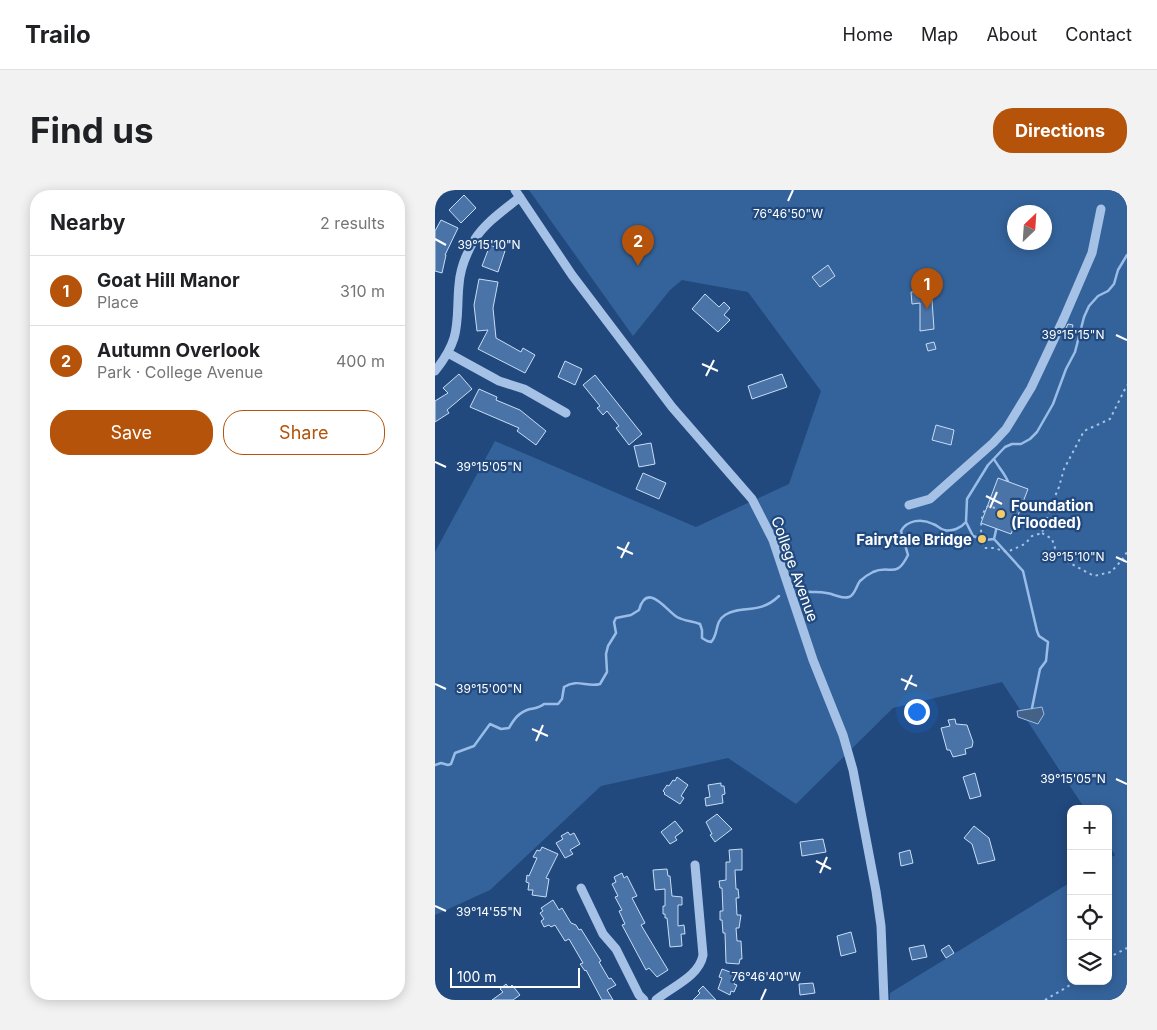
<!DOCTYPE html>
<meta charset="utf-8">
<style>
body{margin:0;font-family:Inter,sans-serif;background:#f2f2f2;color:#202124}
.controls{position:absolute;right:15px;bottom:15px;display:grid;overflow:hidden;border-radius:10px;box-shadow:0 2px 12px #0003}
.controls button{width:45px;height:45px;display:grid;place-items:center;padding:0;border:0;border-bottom:1px solid #e0e0e0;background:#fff;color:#202124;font:25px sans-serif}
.compass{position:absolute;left:572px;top:15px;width:45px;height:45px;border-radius:50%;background:#fff;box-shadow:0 2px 12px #0003;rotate:25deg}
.scale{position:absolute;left:15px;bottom:12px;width:130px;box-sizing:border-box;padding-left:5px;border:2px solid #fff;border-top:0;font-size:14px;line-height:18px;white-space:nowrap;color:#fff;-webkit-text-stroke:4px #21497d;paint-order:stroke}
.you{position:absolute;left:481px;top:521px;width:18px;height:18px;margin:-12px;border:4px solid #fff;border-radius:50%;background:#1a73e8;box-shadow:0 0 0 8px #1a73e833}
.badge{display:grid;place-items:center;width:32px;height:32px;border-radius:50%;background:#b45309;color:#fff;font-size:16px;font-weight:700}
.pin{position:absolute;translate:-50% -41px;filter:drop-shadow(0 1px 2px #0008)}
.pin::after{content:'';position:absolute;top:26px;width:18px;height:15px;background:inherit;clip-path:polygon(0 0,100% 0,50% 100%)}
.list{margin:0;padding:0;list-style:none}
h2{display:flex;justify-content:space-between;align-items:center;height:65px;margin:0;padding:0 20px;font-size:21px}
h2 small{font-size:16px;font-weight:400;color:#757577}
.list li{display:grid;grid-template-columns:32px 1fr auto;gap:15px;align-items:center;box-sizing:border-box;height:70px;padding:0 20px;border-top:1px solid #e0e0e0}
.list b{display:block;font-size:19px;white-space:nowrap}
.list p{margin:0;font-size:16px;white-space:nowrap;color:#757577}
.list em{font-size:16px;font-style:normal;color:#757577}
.actions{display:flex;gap:10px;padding:15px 20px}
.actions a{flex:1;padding:11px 0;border:1px solid #b45309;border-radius:20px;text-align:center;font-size:18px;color:#b45309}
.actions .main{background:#b45309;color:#fff}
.icon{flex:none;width:28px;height:28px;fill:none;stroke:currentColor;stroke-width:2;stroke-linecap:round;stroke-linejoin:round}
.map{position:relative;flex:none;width:692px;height:810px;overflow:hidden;border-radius:20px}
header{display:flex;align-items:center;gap:30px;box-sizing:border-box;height:70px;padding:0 25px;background:#fff;border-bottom:1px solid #e0e0e0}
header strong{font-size:24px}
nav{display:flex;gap:28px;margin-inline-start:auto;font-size:18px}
.intro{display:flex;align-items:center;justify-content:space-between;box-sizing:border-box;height:120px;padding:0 30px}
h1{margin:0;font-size:35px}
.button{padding:12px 22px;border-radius:20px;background:#b45309;color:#fff;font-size:18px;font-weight:700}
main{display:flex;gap:30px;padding:0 30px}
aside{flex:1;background:#fff;border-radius:20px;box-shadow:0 2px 12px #0003}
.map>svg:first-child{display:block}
</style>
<header>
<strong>Trailo</strong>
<nav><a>Home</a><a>Map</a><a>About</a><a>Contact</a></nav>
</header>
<div class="intro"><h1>Find us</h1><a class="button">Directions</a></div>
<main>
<aside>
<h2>Nearby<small>2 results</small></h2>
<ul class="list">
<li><span class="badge">1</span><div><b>Goat Hill Manor</b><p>Place</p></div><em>310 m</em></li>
<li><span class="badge">2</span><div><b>Autumn Overlook</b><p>Park · College Avenue</p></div><em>400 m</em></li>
</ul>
<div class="actions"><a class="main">Save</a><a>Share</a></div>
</aside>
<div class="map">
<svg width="692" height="810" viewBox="0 0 692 810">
<rect width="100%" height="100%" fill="#21497d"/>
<path fill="#34639b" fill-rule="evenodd" d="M94 0H692V810H455V803L636 692V791H673V669L680 665 673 654V619H650L567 492 458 518 361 614 293 568 166 596 55 700 0 725V362L60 251 261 337 354 294 386 201 313 102 247 90 235 100 198 146ZM580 22H610V52H580Z"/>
<path fill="#446288" stroke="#99bde8" d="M607 517 609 524 603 534 583 527 582 521Z"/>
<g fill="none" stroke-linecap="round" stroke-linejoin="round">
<path stroke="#99bde8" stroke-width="2.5" d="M559 269C564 278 571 285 574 294
M531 332 538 346 550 350 559 349 588 381 602 441 604 446 613 452 611 471 605 479 597 518
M559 349 562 336
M368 401C378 403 389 401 399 405 404 406 408 409 414 407 420 405 421 396 425 391 428 388 434 384 438 382 455 374 461 390 473 365L466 341C472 330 487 328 498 334 502 335 505 339 509 340 517 342 526 338 531 332L532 309 553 275 570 257 577 254H586L595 249 602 242 618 214 631 179 640 162 649 127 654 116 663 106 673 101 679 94 683 80 692 65
M0 575 6 573 13 575 16 574 20 563 39 556 55 534 66 539 74 538C79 529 84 522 95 519 101 518 104 518 109 514H123L127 509 129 497C143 488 152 498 165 494L172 482 171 464 173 456 181 443 179 432 181 428 196 425 204 420C212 391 231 420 242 427 249 431 257 431 265 434L267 440V448L272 451 276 452C284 444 279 432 290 425 307 414 323 426 344 406"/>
</g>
<path fill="#4a73a7" stroke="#c8ddf5" d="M29 5 41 18 26 33 14 20Z
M6 30 23 38 10 65H11L7 83 0 81V41Z
M55 55 70 61 63 82 47 76Z
M393 75 400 86 385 97 377 87Z
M44 89 63 92 58 118 61 148 86 162 88 158 100 165 90 183 43 159 53 140 42 141 39 115Z
M494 101 495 111 497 110 499 139 485 141V113L477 114 476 102Z
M270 104 284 117 289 112 295 118 289 125 295 130 283 142 257 119Z
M633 134 638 135 635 146 628 144Z
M499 152 501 159 493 161 491 154Z
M130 171 147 179 140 195 123 187Z
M24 184 37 199 12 220 14 223 0 232V211L13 203 8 198Z
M347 184 352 197 317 209 313 196Z
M160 185 207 244 194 255 181 238 184 236 172 221 168 225 162 218 165 216 148 195Z
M44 199 62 207 61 210 85 220 111 241 101 255 82 241 84 238 35 217Z
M501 235 519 240 516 255 497 250Z
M216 253 220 274 204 277 199 256Z
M208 283 231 293 224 309 201 299Z
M563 288 593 299 576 344 546 333Z
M520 529 521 534 532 535 538 552 537 557 530 559 531 564 518 567 515 560H512L506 538 515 536 513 530Z
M540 583 546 606 535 609 528 587Z
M242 587 253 595 246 606 249 608 245 614 229 604 230 603 228 601 232 595 234 596 238 590 240 591Z
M286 593V596H289L290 604 287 605 288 613 271 616 270 608 275 607 273 595Z
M282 624 297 639 280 652 275 645 277 644 271 632Z
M240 631 248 641 240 647 242 650 235 654 226 642Z
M539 636 554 648 560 670 543 674 537 654 529 648Z
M133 642 135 645 139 643 145 654 135 660 138 664 130 668 121 653 128 649 126 646Z
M388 649 391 662 367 666 365 652Z
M107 657 123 664 111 688 114 689 111 707 97 705 98 700H93L94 693 91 692 92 685 94 686 102 668 98 667 102 660 105 661Z
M307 659V680H300L301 699H303L304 708H301L302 725H306L304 738H301L302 751H306L307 769H305L304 774 291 773 290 743H288L287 730H285V721H288L287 698H285L284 691 291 690V672H295L294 660Z
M475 660 478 673 466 676 464 663Z
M232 679 233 686H235L237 706 247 707V715H243V736L249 735 250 744H246L247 756 235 757 232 728H230V724H228V716H230V699L220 700 218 680Z
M187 683 189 688 192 686 202 706 197 708 210 733 206 735 233 780 222 787 214 778 211 780 187 735 190 734 184 721 187 720 180 707 183 706 177 694 181 692 179 687Z
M118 710 124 720 127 718 136 733 141 735 144 740 146 739 166 771 164 772 174 789 176 788 181 795 172 800 178 810H167L151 780 150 781 145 774 148 773 134 749 130 751 120 735 116 737 114 735 109 737 106 731 109 729 105 723 108 721 106 718Z
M416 742 421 762 406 766 402 746Z
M489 755 492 767 477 770 474 758Z
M514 755 519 763 511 768 506 760Z
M287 779 303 785 299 794 302 795 299 802 296 801 295 805 283 799 287 788 284 787Z
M378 793 380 803 365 805 364 794Z
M71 794 74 798 77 795 85 805 78 810H57L68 802 65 799Z
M268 796 281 810H258L265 803 263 801Z"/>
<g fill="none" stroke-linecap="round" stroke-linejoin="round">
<path stroke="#a5c2e6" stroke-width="2" stroke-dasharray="2.5 4" stroke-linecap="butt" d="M560 318 553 316C544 323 545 349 549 358H559L572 362 590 354 597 346 607 343 616 316 624 297 629 279 649 241 675 229 692 195
M607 343 617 349 620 358 628 365 633 372 659 386 676 382 686 371 692 370
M687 370 692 362
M673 768 692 758
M610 810 642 791"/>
<path stroke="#a5c2e6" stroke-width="9" d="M80 0 137 85 237 217 317 309 338 350 378 470 408 545 418 580 441 701 446 736 449 810
M13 163 64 191 89 199 131 223
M0 181C8 171 15 161 19 148 24 131 22 113 24 95 25 79 32 62 40 49 51 32 69 20 85 7
M474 315 495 309 558 253 571 239 596 198 629 128 657 63 666 19
M146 698 168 744 181 759 204 805 209 810
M221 810C236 797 264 787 268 765L260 675"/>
</g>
<path fill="none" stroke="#fff" stroke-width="2" d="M353 11 358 0M0 49 11 55M681 145 692 150M267 174 283 181M271 186 279 170M0 272 11 277M551 306 567 314M555 318 562 302M182 357 198 364M681 367 692 372M186 368 194 352M466 489 482 496M0 494 11 499M470 500 477 485M97 539 113 546M101 551 108 535M681 589 692 594M381 671 396 679M385 683 392 667M0 716 11 721M326 810 331 799"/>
<g fill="#f3cb67" stroke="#21497d" stroke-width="2">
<circle cx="566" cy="324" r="5"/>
<circle cx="547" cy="349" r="5"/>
</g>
<g text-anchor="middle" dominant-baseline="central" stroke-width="4.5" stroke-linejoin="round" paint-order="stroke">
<g font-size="15" font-weight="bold" fill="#fff" stroke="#21497d" text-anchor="start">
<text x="576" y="315">Foundation<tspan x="576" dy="17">(Flooded)</tspan></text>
<text x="537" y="349" text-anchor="end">Fairytale Bridge</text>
</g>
<g font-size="15" fill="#fff" stroke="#21497d">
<text transform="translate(360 379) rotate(70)">College Avenue</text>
</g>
</g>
<g font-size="12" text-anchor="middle" fill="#fff" stroke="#21497d" stroke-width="4.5" stroke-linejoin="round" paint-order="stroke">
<text x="353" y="28">76°46'50"W</text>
<text x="54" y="59">39°15'10"N</text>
<text x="638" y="149">39°15'15"N</text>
<text x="54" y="281">39°15'05"N</text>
<text x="638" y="371">39°15'10"N</text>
<text x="54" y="503">39°15'00"N</text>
<text x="638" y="593">39°15'05"N</text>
<text x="54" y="726">39°14'55"N</text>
<text x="331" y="791">76°46'40"W</text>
</g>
</svg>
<div class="controls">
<button>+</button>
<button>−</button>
<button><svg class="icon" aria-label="locate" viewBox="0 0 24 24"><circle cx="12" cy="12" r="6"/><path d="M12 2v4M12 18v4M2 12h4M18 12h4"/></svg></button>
<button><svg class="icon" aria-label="layers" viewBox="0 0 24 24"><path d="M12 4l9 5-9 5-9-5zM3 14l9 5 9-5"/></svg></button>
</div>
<svg class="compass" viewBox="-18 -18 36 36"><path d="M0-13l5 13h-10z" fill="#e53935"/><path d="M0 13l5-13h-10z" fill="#757577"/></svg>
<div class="scale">100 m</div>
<div class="you"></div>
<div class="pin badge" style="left:492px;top:119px">1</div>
<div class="pin badge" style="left:203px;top:76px">2</div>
</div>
</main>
